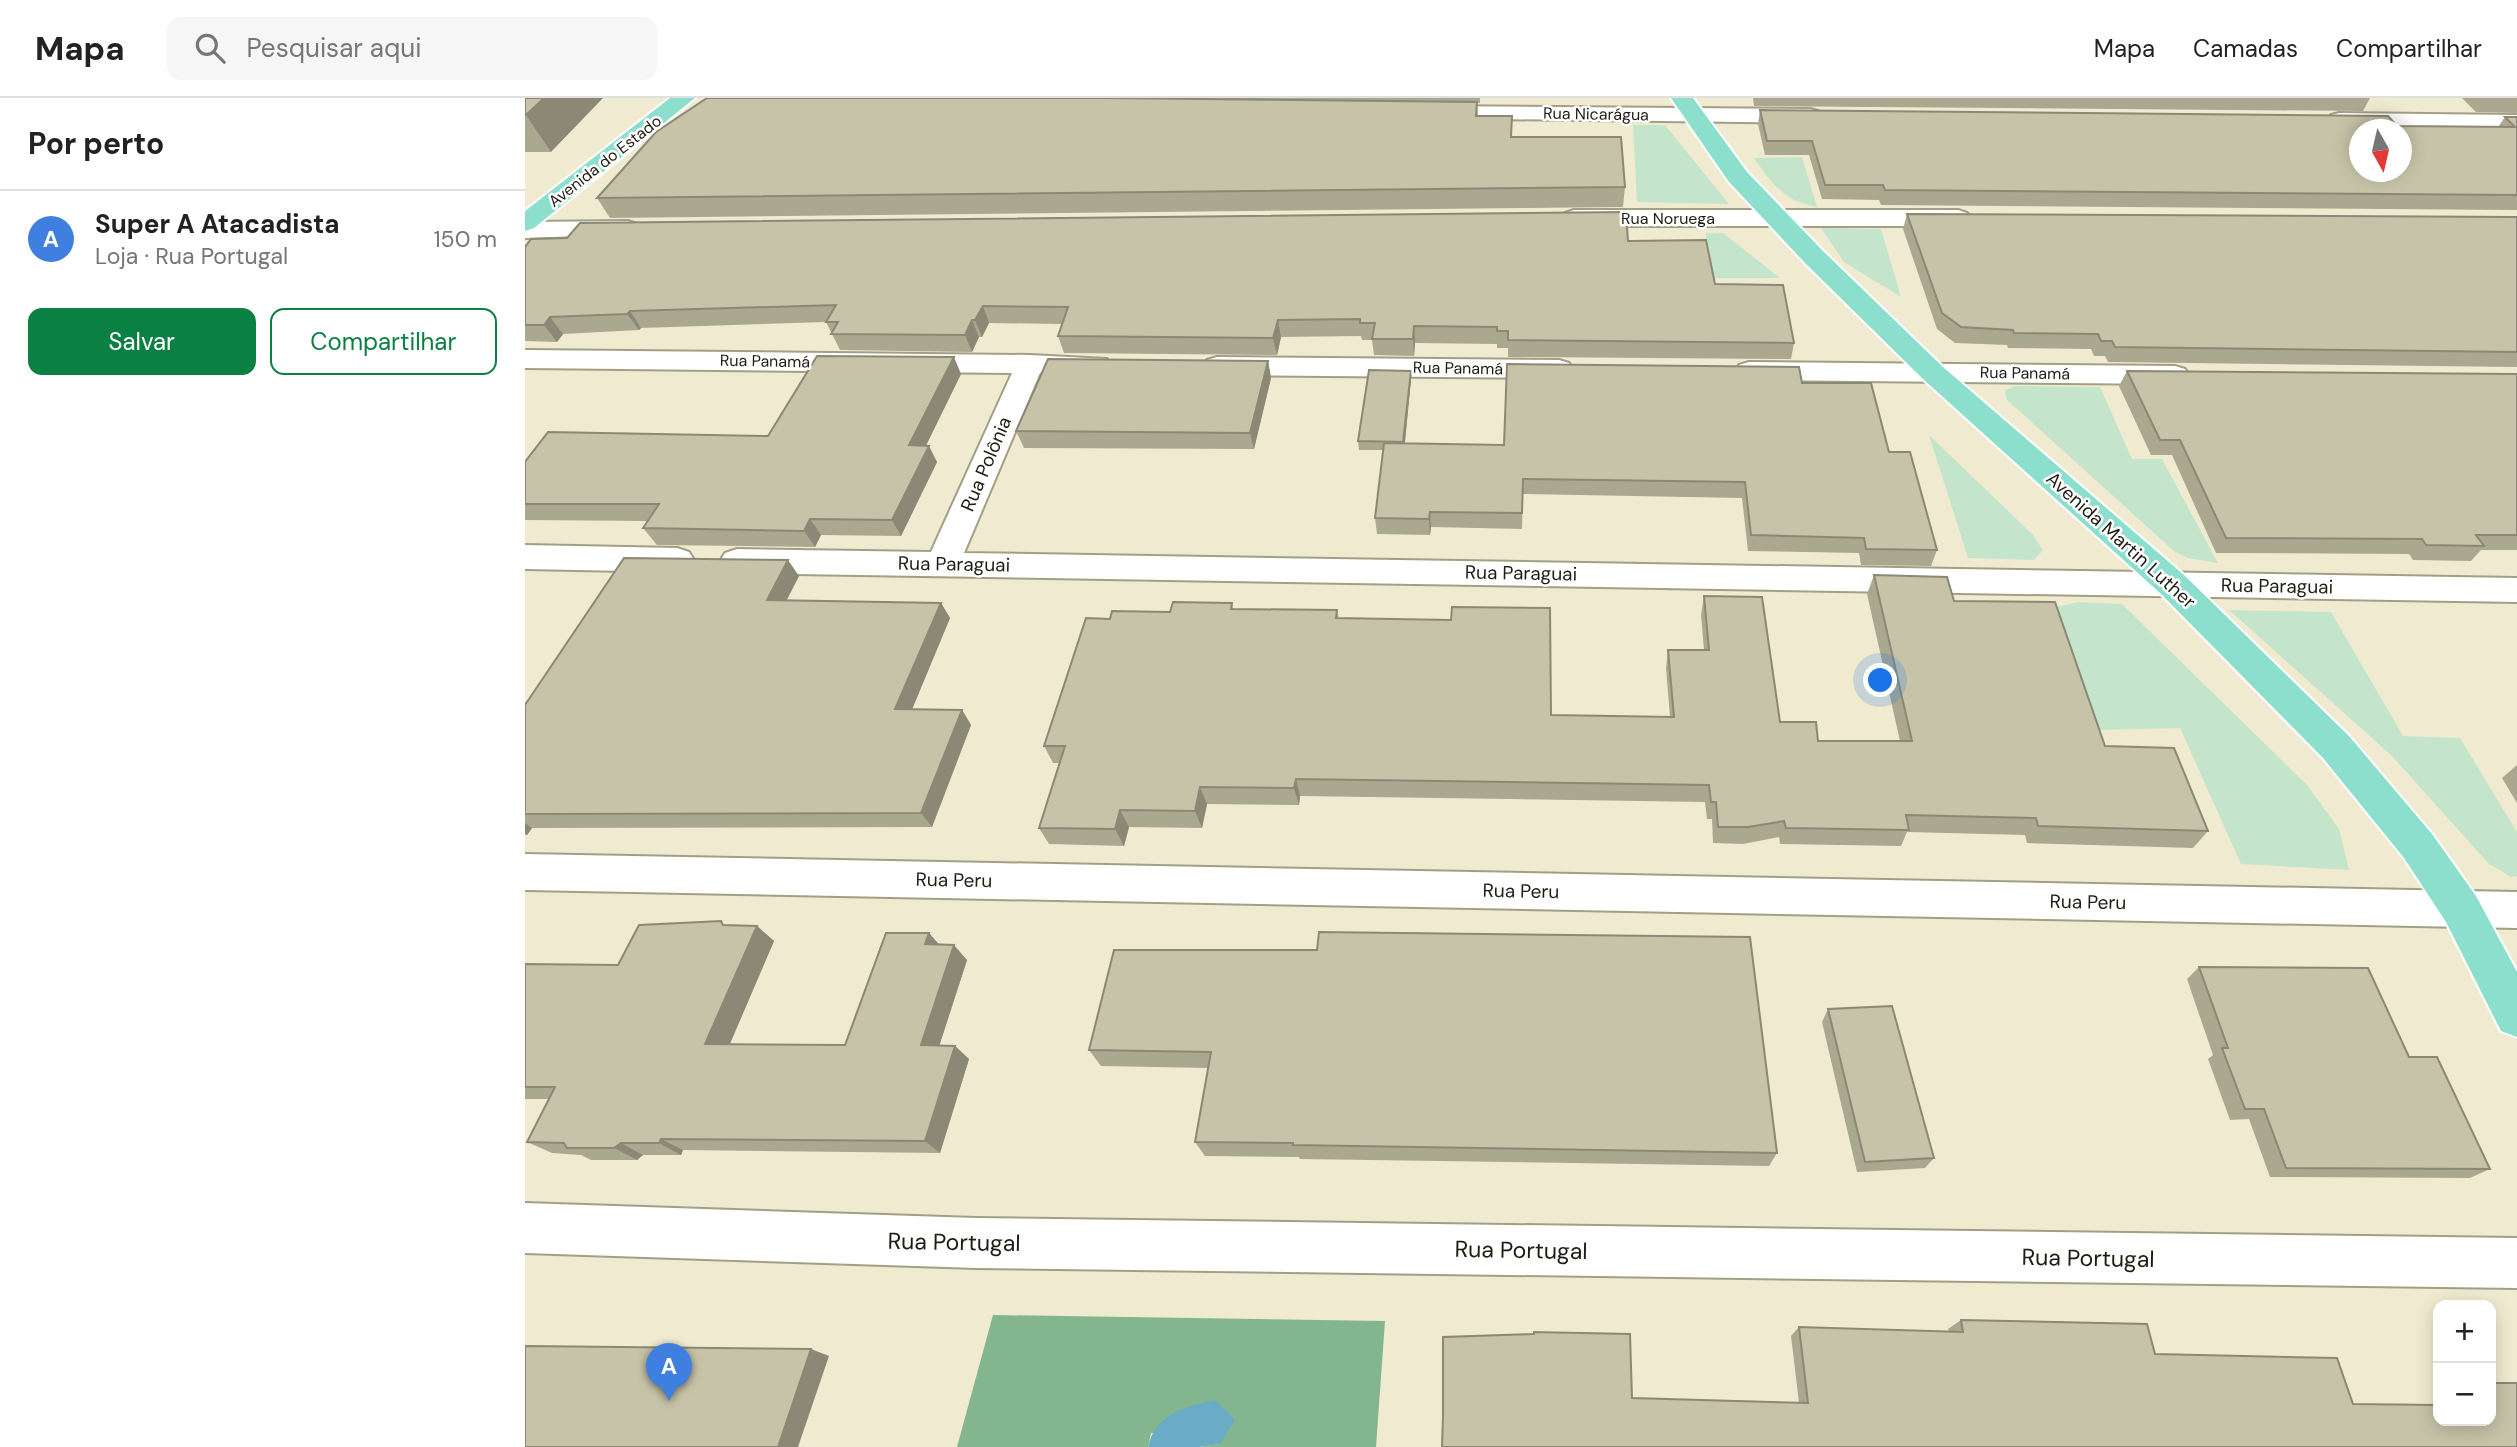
<!DOCTYPE html>
<html lang="pt">
<meta charset="utf-8">
<style>
body{margin:0;font-family:"DM Sans",sans-serif;background:#f6f6f6;color:#222}
.controls{position:absolute;right:21px;bottom:21px;display:grid;overflow:hidden;border-radius:14px;box-shadow:0 4px 18px #0003}
.controls button{width:63px;height:63px;display:grid;place-items:center;padding:0;border:0;border-bottom:2px solid #e0e0e0;background:#fff;color:#222;font:35px sans-serif}
.compass{position:absolute;left:1824px;top:21px;width:63px;height:63px;border-radius:50%;background:#fff;box-shadow:0 4px 18px #0003;rotate:172deg}
.you{position:absolute;left:1356px;top:583px;width:24px;height:24px;margin:-18px;border:5px solid #fff;border-radius:50%;background:#1a73e8;box-shadow:0 0 0 10px #1a73e833}
.badge{display:grid;place-items:center;width:46px;height:46px;border-radius:50%;background:#0b8043;color:#fff;font-size:23px;font-weight:700}
.pin{position:absolute;translate:-50% -58px;filter:drop-shadow(0 2px 4px #0008)}
.pin::after{content:'';position:absolute;top:37px;width:24px;height:21px;background:inherit;clip-path:polygon(0 0,100% 0,50% 100%)}
.list{margin:0;padding:0;list-style:none}
h2{display:flex;justify-content:space-between;align-items:center;height:91px;margin:0;padding:0 28px;font-size:30px}
h2 small{font-size:23px;font-weight:400;color:#767676}
.list li{display:grid;grid-template-columns:46px 1fr auto;gap:21px;align-items:center;box-sizing:border-box;height:98px;padding:0 28px;border-top:2px solid #e0e0e0}
.list b{display:block;font-size:26px;white-space:nowrap}
.list p{margin:0;font-size:23px;white-space:nowrap;color:#767676}
.list em{font-size:23px;font-style:normal;color:#767676}
.actions{display:flex;gap:14px;padding:21px 28px}
.actions a{flex:1;padding:16px 0;border:2px solid #0b8043;border-radius:14px;text-align:center;font-size:24px;color:#0b8043}
.actions .main{background:#0b8043;color:#fff}
.icon{flex:none;width:38px;height:38px;fill:none;stroke:currentColor;stroke-width:2;stroke-linecap:round;stroke-linejoin:round}
.map{position:relative;flex:none;width:1992px;height:1349px;overflow:hidden}
header{display:flex;align-items:center;gap:42px;box-sizing:border-box;height:98px;padding:0 35px;background:#fff;border-bottom:2px solid #e0e0e0}
header strong{font-size:33px}
nav{display:flex;gap:38px;margin-inline-start:auto;font-size:24px}
.search{width:490px;height:63px;background:#f6f6f6;display:flex;align-items:center;gap:18px;box-sizing:border-box;padding:0 24px;border-radius:14px;color:#767676;font-size:26px}
main{display:flex}
aside{flex:1;background:#fff}
.map>svg:first-child{display:block}
</style>
<header>
<strong>Mapa</strong>
<div class="search"><svg class="icon" aria-label="search" viewBox="0 0 24 24"><circle cx="10" cy="10" r="6"/><path d="M15 15l6 6"/></svg>Pesquisar aqui</div>
<nav><a>Mapa</a><a>Camadas</a><a>Compartilhar</a></nav>
</header>
<main>
<aside>
<h2>Por perto<small></small></h2>
<ul class="list">
<li><span class="badge" style="background:#3f7fe0">A</span><div><b>Super A Atacadista</b><p>Loja · Rua Portugal</p></div><em>150 m</em></li>
</ul>
<div class="actions"><a class="main">Salvar</a><a>Compartilhar</a></div>
</aside>
<div class="map">
<svg width="1992" height="1349" viewBox="0 0 1992 1349">
<rect width="100%" height="100%" fill="#f0ebd0"/>
<path fill="#c4e5cb" d="M1108 27H1140L1204 106 1112 104Z
M1277 59 1292 109C1260 104 1247 86 1229 60Z
M1296 130 1356 131 1376 199 1319 164Z
M1181 135H1198L1255 180H1184Z
M1491 288 1575 289 1607 361H1637L1693 465 1663 460 1650 454 1481 301 1480 292Z
M1404 337 1507 436 1518 452 1509 462 1443 460Z
M1554 504 1597 506 1782 687 1814 731 1824 772 1716 766 1655 630 1575 632 1531 509Z
M1704 512 1806 514 1878 638 1935 640 1992 734V778L1986 779 1963 765 1867 658Z"/>
<path fill="#83b58e" d="M468 1217 860 1223 851 1349H674L695 1346 626 1335 623 1349H432Z"/>
<path fill="#6aabc6" d="M690 1302 710 1322 695 1346 674 1349H623C631 1315 660 1309 690 1302Z"/>
<g fill="none" stroke-linecap="round" stroke-linejoin="round">
<g stroke="#a39f85" stroke-width="4">
<path id="minor" d="M901 8 1285 11 1293 13 1296 18 1293 23 1285 25 893 20 890 15 893 10Z
M1814 15 1992 17V31L1806 27 1803 22 1806 17Z
M1049 112H1433L1442 115 1446 120 1442 125 1433 128H1049L1040 125 1036 120 1040 115Z
M103 123 112 126 116 131 112 136 0 140V124Z
M0 252 505 257 582 261 586 267 582 273 572 276 515 275 439 455 1992 480V504L212 475 200 471 195 463 200 455 212 451 406 454 487 275 0 270Z
M692 259 1034 262 1044 265 1048 271 1044 277 1034 280 692 277 682 274 678 268 682 262Z
M1224 264 1650 268 1660 271 1664 277 1660 283 1650 286 1224 282 1214 279 1210 273 1214 267Z
M0 447 152 450 164 454 169 462 164 470 152 474 0 471Z
M0 756 1992 794V830L0 792Z
M0 1105 451 1120 1992 1140V1190L451 1170 0 1155Z"/>
</g>
<g stroke="#fff" stroke-width="4">
<path id="major" d="M145 0H170L9 130 0 133V113Z
M1146 0H1168L1222 74 1298 153 1418 269 1659 477 1824 638 1907 736 1951 798 1992 874V939L1976 933 1921 824 1879 760 1798 660 1635 495 1398 281 1280 165 1204 84Z"/>
</g>
<use href="#minor" fill="#fff" fill-rule="evenodd"/>
<use href="#major" fill="#8ddfcd" fill-rule="evenodd"/>
</g>
<path fill="#aba890" d="M0 0 26 54H0Z
M182 0H955V5H952L953 18 987 39 1100 89 1098 109 85 120 72 100Z
M1228 0H1845L1838 13 1229 8Z
M1937 0H1992V15L1951 14Z
M1235 12 1872 28 1973 29 1980 19H1992V112L1356 107 1354 102 1297 101 1284 57H1240L1233 26Z
M1382 116 1992 119V269L1583 264 1580 258H1569L1566 251 1483 250 1482 247 1430 245 1412 231 1378 131Z
M1103 143 1190 186 1269 245 1266 261 983 259V250H972V246L890 245 889 258 849 257 847 242H837L836 238 756 239 752 257 539 255 533 238 537 226 464 225 457 239H454L447 254 315 252 301 224 116 230 114 232 38 236 32 244 0 243V149Z
M743 263 746 280 729 351 499 350 491 333Z
M886 273V281L880 345 979 347 1277 285 1364 354 1412 452 1406 468 1336 467 1334 455 1223 453 1217 400 998 396 997 431 906 429 905 437 852 436 850 420 858 352H834L833 343Z
M1602 273 1992 276V452H1956L1946 463 1888 462 1884 456 1691 455 1647 357H1626L1594 288Z
M436 276 401 347 412 364 376 438 296 437 290 449 132 447 118 430 123 423 0 422V364L243 338Z
M1349 477 1429 503 1580 648 1683 733 1668 750 1502 745 1500 737 1382 734 1376 748 1255 746 1254 739 1218 746 1188 745 1187 721H1182L1180 704 775 698 774 707 682 706 677 730 604 729 599 748 524 746 514 730 535 665H528L519 648 585 521 707 505 708 511 812 512 814 520 1026 617 1145 619 1141 570 1143 552H1179L1176 517 1179 498 1255 624 1293 643H1375L1342 496Z
M274 478 262 502 416 505 425 520 387 611 437 612 446 627 407 729 7 730 2 737H0V607Z
M1992 667V705L1977 680Z
M200 827 232 828 249 843 205 946 320 947 404 835 414 847 442 862 414 948H430L444 961 415 1055 158 1052 156 1057H118L112 1062H66L56 1057 27 1055 2 1044 24 1001H0V866L93 867Z
M589 852 1252 1055 1244 1068 775 1061 774 1059 680 1058 670 1044 683 970 576 968 564 952Z
M1674 869 1884 959 1965 1071 1945 1080 1745 1079 1724 1021 1705 1022 1683 961 1688 957 1662 881Z
M1303 911 1409 1060 1400 1070 1332 1074 1297 924Z
M1436 1222 1630 1256 1828 1306 1966 1323 1992 1349 1107 1300 1274 1305 1266 1238 1274 1229 1424 1234 1423 1231Z"/>
<path fill="#8b8876" d="M19 0H78L26 54 1 17Z
M458 208 464 225 457 239 450 222Z
M105 213 116 230 114 232 102 216Z
M25 219 38 236 32 244 19 227Z
M447 222 454 239 447 254 440 237Z
M753 222 756 239 752 257 748 240Z
M889 228 890 245 889 258 888 241Z
M429 259 436 276 393 364 384 347Z
M743 263 746 280 729 351 725 335Z
M886 273V281L879 352 878 344Z
M404 348 412 364 376 438 367 422Z
M905 414 906 429 905 437 904 421Z
M285 421 296 437 290 449 279 433Z
M263 462 274 478 253 518 242 502Z
M416 505 425 520 381 626 370 611Z
M437 612 446 627 407 729 396 715Z
M771 681 775 698 774 707 769 690Z
M675 689 682 706 677 730 670 713Z
M595 712 604 729 599 748 590 731Z
M0 725 7 730 2 737 0 735Z
M232 828 249 843 199 959 180 946Z
M404 835 417 850 400 846Z
M429 847 442 862 410 961 396 947Z
M430 948 444 961 415 1055 400 1043Z
M136 1041 158 1052 156 1057 134 1045Z
M96 1045 118 1057 112 1062 89 1050Z
M286 1251 304 1258 273 1349H253Z"/>
<path fill="#c7c3a8" stroke="#8b8876" stroke-width="2" fill-rule="evenodd" d="M0 0H19L1 17H0Z
M182 0H577L952 4 951 18H987L986 39H1096L1100 89 72 100 131 34Z
M1235 12 1863 18 1872 28 1990 29 1980 19H1992V97L1360 92 1358 87H1300L1287 43H1242ZM1835 32H1877V74H1835Z
M1101 114 1103 143 1181 142 1190 186 1258 187 1269 245 983 242V233H972V229L889 228 888 241H847L850 225H835V221L753 222 748 240 533 238 543 209 458 208 450 222H447L440 237 306 236 313 224H301L311 207 105 213 102 216 25 219 19 227H0V149L6 141 42 140 55 125Z
M1382 116 1992 119V254L1590 249 1587 243H1576L1573 236 1489 235 1488 232 1436 229 1417 215Z
M292 258 429 259 384 347 404 348 367 422 285 421 279 433 118 430 134 406H0V364L23 334 243 338Z
M523 261 743 263 725 335 491 333Z
M982 266 1274 269 1277 285H1346L1364 354H1385L1412 452 1341 451 1339 440 1226 437 1220 384 998 381 997 415 905 414 904 421 850 420 859 345 979 347Z
M844 272 886 273 878 344 833 343Z
M1602 273 1992 276V437H1951L1959 448 1901 447 1897 441 1701 440 1655 342H1635Z
M99 460 263 462 242 502 416 505 370 611 437 612 396 715 0 716V607Z
M1349 477 1422 479 1429 503 1530 504 1580 648 1649 650 1683 733 1513 728 1511 720 1381 717 1384 732 1261 730 1259 723 1223 729H1193L1191 704H1186L1184 687 771 681 769 690 675 689 670 713 595 712 590 731 514 730 540 648H519L561 520 585 521 587 513 645 514 648 504 707 505 706 511 812 512 811 520 926 522 927 509 1025 510 1026 617 1149 619 1143 552H1184L1179 498 1237 499 1255 624H1291L1293 643H1387Z
M196 823 198 827 232 828 180 946 320 947 361 835H404L400 846 429 847 396 947 430 948 400 1043 136 1041 134 1045H96L89 1050H42L39 1045 2 1044 30 989H0V866L93 867 114 827Z
M794 834 1225 839 1252 1055 768 1047V1045L670 1044 686 954 564 952 589 852H792Z
M1674 869 1843 870 1884 959H1912L1965 1071 1761 1070 1739 1011H1720L1697 950H1703Z
M1367 908 1409 1060 1340 1064 1303 911Z
M1436 1222 1622 1226 1630 1256 1812 1260 1828 1306 1913 1307V1323H1966V1285H1992V1349H917L918 1317V1239L1009 1236V1234L1105 1236 1107 1300 1283 1305 1274 1229 1438 1234Z
M0 1248 286 1251 253 1349H0Z"/>
<g text-anchor="middle" dominant-baseline="central" stroke-width="5" stroke-linejoin="round" paint-order="stroke">
<g font-size="16" fill="#1f1d13" stroke="#fff">
<text transform="translate(1071 16) rotate(1)">Rua Nicarágua</text>
<text transform="translate(80 63) rotate(-38)">Avenida do Estado</text>
<text x="1143" y="120">Rua Noruega</text>
<text transform="translate(240 263) rotate(1)">Rua Panamá</text>
<text transform="translate(933 270) rotate(1)">Rua Panamá</text>
<text transform="translate(1500 275) rotate(1)">Rua Panamá</text>
</g>
<g font-size="19" fill="#1f1d13" stroke="#fff">
<text transform="translate(461 366) rotate(-67)">Rua Polônia</text>
<text transform="translate(1596 442) rotate(42)">Avenida Martin Luther</text>
<text transform="translate(429 466) rotate(1)">Rua Paraguai</text>
<text transform="translate(996 475) rotate(1)">Rua Paraguai</text>
<text transform="translate(1752 488) rotate(1)">Rua Paraguai</text>
<text transform="translate(429 782) rotate(1)">Rua Peru</text>
<text transform="translate(996 793) rotate(1)">Rua Peru</text>
<text transform="translate(1563 804) rotate(1)">Rua Peru</text>
</g>
<g font-size="23" fill="#1f1d13" stroke="#fff">
<text transform="translate(429 1144) rotate(1)">Rua Portugal</text>
<text transform="translate(996 1152) rotate(1)">Rua Portugal</text>
<text transform="translate(1563 1160) rotate(1)">Rua Portugal</text>
</g>
</g>
</svg>
<div class="controls">
<button>+</button>
<button>−</button>
</div>
<svg class="compass" viewBox="-18 -18 36 36"><path d="M0-13l5 13h-10z" fill="#e53935"/><path d="M0 13l5-13h-10z" fill="#767676"/></svg>
<div class="you"></div>
<div class="pin badge" style="left:144px;top:1303px;background:#3f7fe0">A</div>
</div>
</main>
